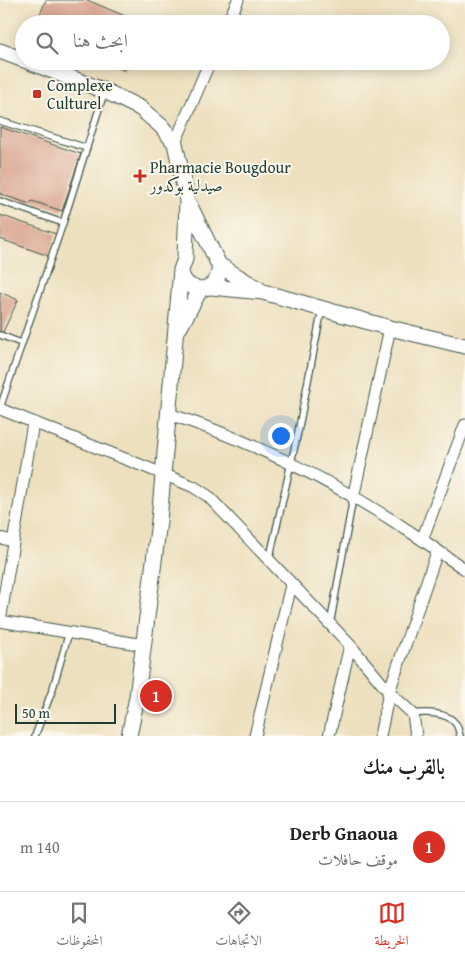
<!DOCTYPE html>
<html lang="ar">
<meta charset="utf-8">
<style>
body{margin:0;font-family:"Gentium Book Plus",Amiri,serif;background:#f2f2f2;color:#202124;direction:rtl}
.scale{position:absolute;left:15px;bottom:12px;width:101px;box-sizing:border-box;padding-left:5px;border:2px solid #1f3d34;border-top:0;font-size:14px;line-height:18px;white-space:nowrap;color:#1f3d34;-webkit-text-stroke:4px #fbf7ec;paint-order:stroke}
.you{position:absolute;left:280px;top:435px;width:18px;height:18px;margin:-12px;border:4px solid #fff;border-radius:50%;background:#1a73e8;box-shadow:0 0 0 8px #1a73e833}
.badge{display:grid;place-items:center;width:32px;height:32px;border-radius:50%;background:#d93025;color:#fff;font-size:16px;font-weight:700}
.pin{position:absolute;translate:-50% -50%;border:2px solid #fff;box-shadow:0 1px 5px #0006}
.list{margin:0;padding:0;list-style:none}
h2{display:flex;justify-content:space-between;align-items:center;height:65px;margin:0;padding:0 20px;font-size:21px}
h2 small{font-size:16px;font-weight:400;color:#757577}
.list li{display:grid;grid-template-columns:32px 1fr auto;gap:15px;align-items:center;box-sizing:border-box;height:90px;padding:0 20px;border-top:1px solid #e0e0e0}
.list b{display:block;font-size:19px;white-space:nowrap}
.list p{margin:0;font-size:16px;white-space:nowrap;color:#757577}
.list em{font-size:16px;font-style:normal;color:#757577}
.icon{flex:none;width:28px;height:28px;fill:none;stroke:currentColor;stroke-width:2;stroke-linecap:round;stroke-linejoin:round}
.map{position:relative;flex:none;width:465px;height:736px;overflow:hidden;direction:ltr}
.search{position:absolute;background:#fff;box-shadow:0 2px 12px #0003;left:15px;right:15px;top:15px;height:55px;display:flex;align-items:center;gap:12px;box-sizing:border-box;padding:0 18px;border-radius:28px;color:#757577;font-size:19px}
.sheet{height:155px;background:#fff}
nav{display:flex;justify-content:space-around;align-items:center;box-sizing:border-box;height:70px;border-top:1px solid #e0e0e0;background:#fff;font-size:14px;color:#757577}
nav a{display:grid;justify-items:center;gap:2px}
nav .on{color:#d93025}
.map>svg:first-child{display:block}
</style>
<div class="map">
<svg width="465" height="736" viewBox="0 0 465 736">
<rect width="100%" height="100%" fill="#fbf7ec"/>
<filter id="ink" filterUnits="userSpaceOnUse"><feTurbulence type="fractalNoise" baseFrequency=".02" numOctaves="2"/><feDisplacementMap in="SourceGraphic" scale="10" xChannelSelector="R" yChannelSelector="G"/><feConvolveMatrix kernelMatrix="1 2 1 2 8 2 1 2 1" color-interpolation-filters="sRGB"/></filter>
<filter id="wash" filterUnits="userSpaceOnUse"><feTurbulence type="fractalNoise" baseFrequency=".0096" numOctaves="4" result="noise"/><feDisplacementMap in="SourceGraphic" scale="20" xChannelSelector="R" yChannelSelector="G"/><feGaussianBlur stdDeviation="1.12" result="paint"/><feColorMatrix in="noise" values="0 0 0 0 0 0 0 0 0 0 0 0 0 0 0 0 0 1.4 0 .05"/><feComposite in="paint" operator="in"/></filter>
<g filter="url(#wash)">
<rect width="100%" height="100%" fill="#ede0be"/>
<g id="blocks">
<path fill="#d69b85" d="M46 0H87L144 24H36Z
M104 61H135L132 67 126 65 124 70Z
M0 127 81 154 62 211 32 201 30 204 0 194Z
M0 215 56 234 49 256 0 239Z
M0 292 18 300 2 334 0 333Z"/>
</g>
</g>
<g filter="url(#ink)">
<use href="#blocks" fill-opacity="0" stroke="#3e5549" stroke-width="1"/>
<g fill="none" stroke-linecap="round" stroke-linejoin="round">
<g stroke="#3e5549" stroke-width="8">
<path id="service" d="M0 121 87 148
M0 201 63 223 104 93
M0 335 21 343
M0 408 63 223
M269 561 298 432 322 309
M330 625 353 498
M413 714C425 712 448 712 456 724 458 727 459 732 460 736
M35 736 53 688 69 632"/>
</g>
<g stroke="#3e5549" stroke-width="13">
<path id="minor" d="M227 24 238 0
M175 143 210 61
M0 409 163 474 194 487 208 496 350 645 389 692 413 714 416 736
M169 414C258 443 344 487 421 539 436 549 450 560 465 569
M353 498 390 328
M0 538 13 541
M422 540 465 425
M0 621 33 423
M0 621 144 645
M255 736 291 585
M329 736 350 645
M380 736 389 692 437 552"/>
</g>
<g stroke="#3e5549" stroke-width="17">
<path id="tertiary" d="M0 51 24 60
M27 61 105 91 140 108 161 126 175 143 187 200 185 259 181 270 159 521 137 697 129 736
M219 265 260 290
M182 276C192 298 222 290 219 265L189 204
M211 287 263 292 390 328 465 346
M180 327 200 290"/>
</g>
<use href="#service" stroke="#fff" stroke-width="5.5"/>
<use href="#minor" stroke="#fff" stroke-width="11"/>
<use href="#tertiary" stroke="#fff" stroke-width="15"/>
</g>
</g>
<g fill="#c8321e" stroke="#fbf7ec" stroke-width="2">
<rect x="32" y="89" width="10" height="10" rx="2.5"/>
<path d="M137.5 168.5h5v5h5v5h-5v5h-5v-5h-5v-5h5z"/>
</g>
<g text-anchor="middle" dominant-baseline="central" stroke-width="4" stroke-linejoin="round" paint-order="stroke">
<g font-size="16" fill="#1f3d34" stroke="#fbf7ec" text-anchor="start">
<text x="47" y="85">Complexe<tspan x="47" dy="18">Culturel</tspan></text>
<text x="150" y="167">Pharmacie Bougdour<tspan x="150" dy="18">صيدلية بوكدور</tspan></text>
</g>
</g>
</svg>
<div class="scale">50 m</div>
<div class="you"></div>
<div class="pin badge" style="left:156px;top:696px">1</div>
<div class="search"><svg class="icon" aria-label="search" viewBox="0 0 24 24"><circle cx="10" cy="10" r="6"/><path d="M15 15l6 6"/></svg>ابحث هنا</div>
</div>
<section class="sheet">
<h2>بالقرب منك<small></small></h2>
<ul class="list">
<li><span class="badge">1</span><div><b>Derb Gnaoua</b><p>موقف حافلات</p></div><em>140 m</em></li>
</ul>
</section>
<nav>
<a class="on"><svg class="icon" aria-label="map" viewBox="0 0 24 24"><path d="M3 6l6-2 6 2 6-2v14l-6 2-6-2-6 2zM9 4v14M15 6v14"/></svg>الخريطة</a>
<a><svg class="icon" aria-label="directions" viewBox="0 0 24 24"><path d="M12 3l9 9-9 9-9-9zM9 14v-3h6M13 9l2 2-2 2"/></svg>الاتجاهات</a>
<a><svg class="icon" aria-label="saved" viewBox="0 0 24 24"><path d="M7 4h10v16l-5-4-5 4z"/></svg>المحفوظات</a>
</nav>
